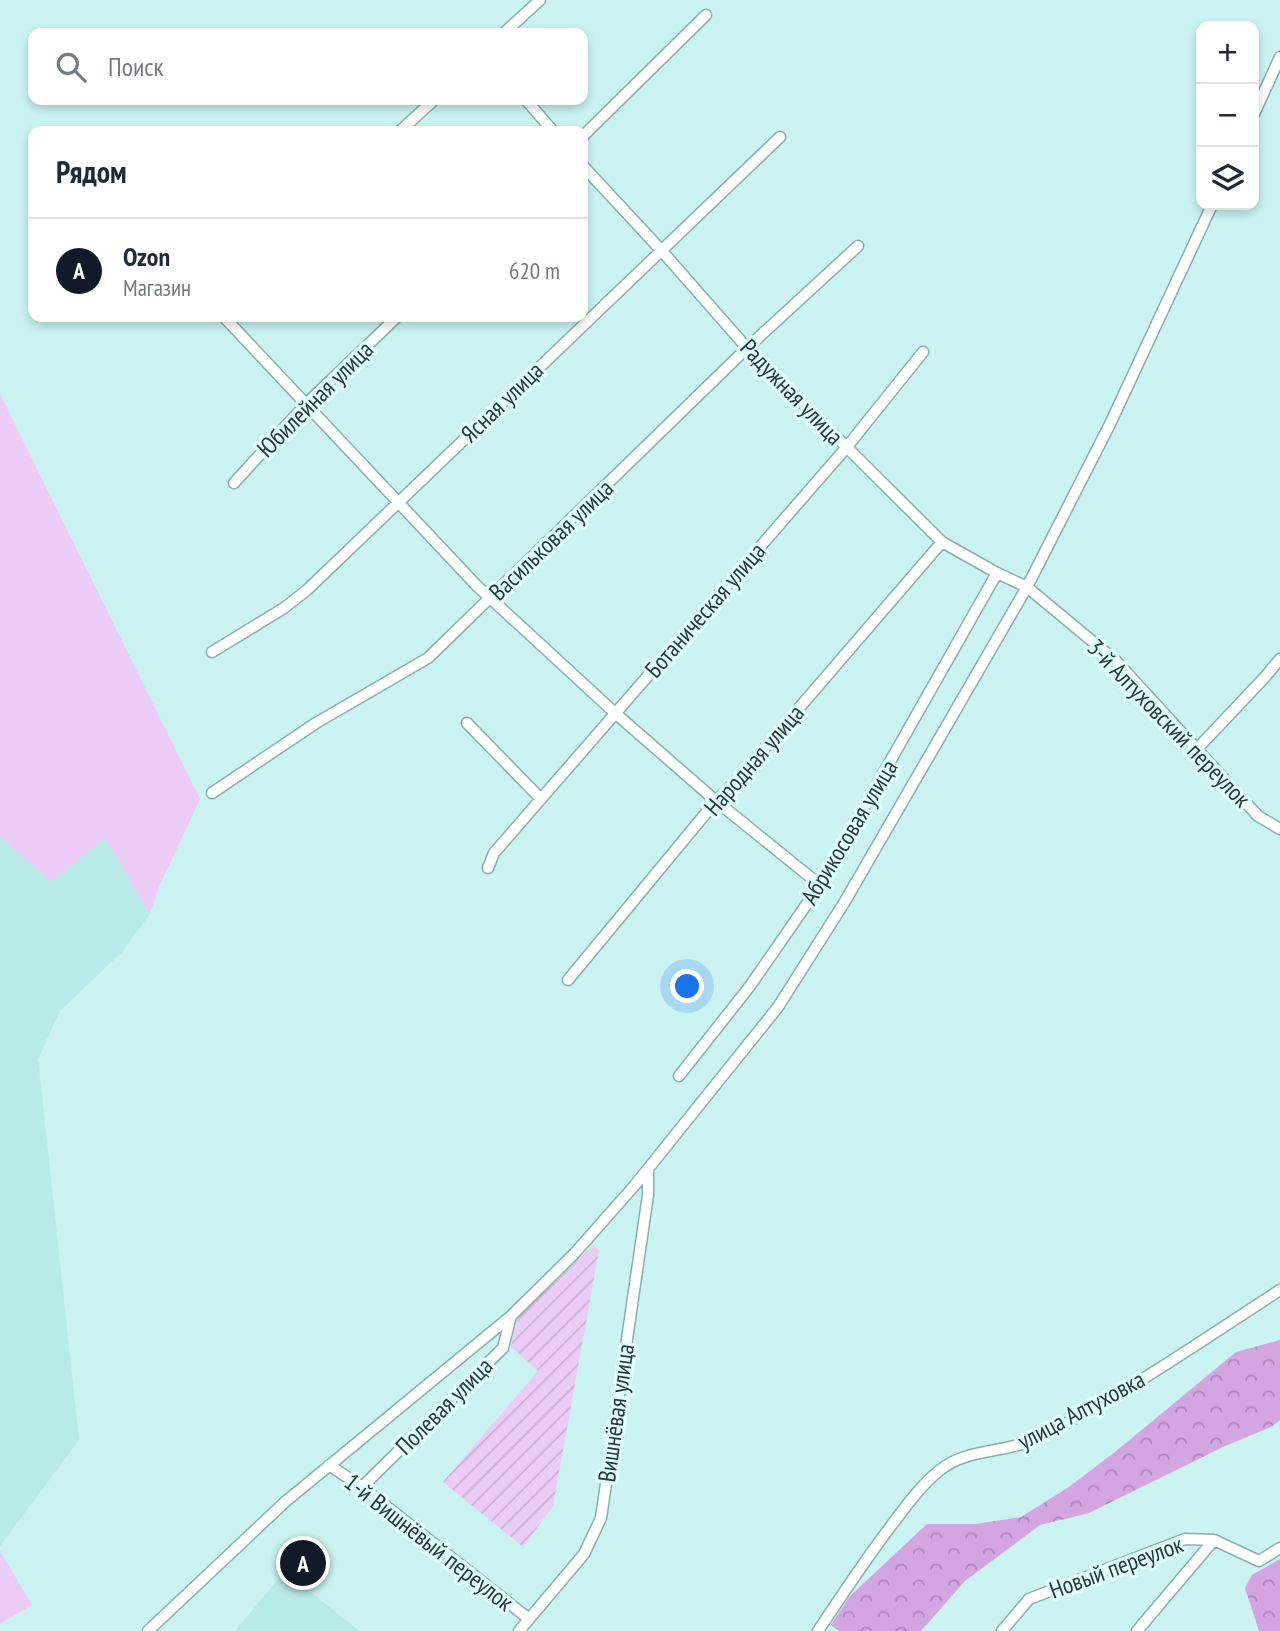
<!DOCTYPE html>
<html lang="ru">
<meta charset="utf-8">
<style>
body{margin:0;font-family:"PT Sans Narrow",sans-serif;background:#f6f6f7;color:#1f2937}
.controls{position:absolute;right:21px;top:21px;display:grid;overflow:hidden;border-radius:14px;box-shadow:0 4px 10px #0003}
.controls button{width:63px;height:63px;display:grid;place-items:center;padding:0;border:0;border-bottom:2px solid #e0e1e3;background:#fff;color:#1f2937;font:35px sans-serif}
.you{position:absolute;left:688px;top:987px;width:24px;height:24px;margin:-18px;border:5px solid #fff;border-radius:50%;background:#1a73e8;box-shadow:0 0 0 10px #1a73e833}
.badge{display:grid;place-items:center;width:46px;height:46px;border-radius:50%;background:#111827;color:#fff;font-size:23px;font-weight:700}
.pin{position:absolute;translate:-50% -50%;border:4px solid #fff;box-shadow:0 2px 7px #0006}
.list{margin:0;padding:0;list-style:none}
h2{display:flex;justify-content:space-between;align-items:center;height:91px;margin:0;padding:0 28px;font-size:30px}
h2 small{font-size:23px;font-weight:400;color:#747a83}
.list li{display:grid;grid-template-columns:46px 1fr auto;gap:21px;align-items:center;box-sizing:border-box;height:105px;padding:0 28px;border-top:2px solid #e0e1e3}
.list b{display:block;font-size:26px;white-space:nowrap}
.list p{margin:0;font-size:23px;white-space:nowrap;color:#747a83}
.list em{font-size:23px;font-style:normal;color:#747a83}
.icon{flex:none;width:38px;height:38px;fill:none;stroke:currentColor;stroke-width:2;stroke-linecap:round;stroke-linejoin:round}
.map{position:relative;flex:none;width:1280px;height:1631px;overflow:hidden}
.search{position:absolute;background:#fff;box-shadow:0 4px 10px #0003;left:28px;top:28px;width:560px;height:77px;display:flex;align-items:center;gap:18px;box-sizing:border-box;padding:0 24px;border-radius:14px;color:#747a83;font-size:26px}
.panel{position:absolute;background:#fff;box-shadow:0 4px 10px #0003;left:28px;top:126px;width:560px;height:196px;border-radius:14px}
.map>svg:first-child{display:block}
</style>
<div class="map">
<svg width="1280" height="1631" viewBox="0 0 1280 1631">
<defs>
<pattern id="forest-crowns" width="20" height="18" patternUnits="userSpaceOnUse" patternTransform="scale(1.75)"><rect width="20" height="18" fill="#d3a5e1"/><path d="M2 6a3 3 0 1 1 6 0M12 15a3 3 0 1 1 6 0" fill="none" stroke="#ab87b7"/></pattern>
<pattern id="garden-furrows" width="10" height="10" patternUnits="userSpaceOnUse" patternTransform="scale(1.75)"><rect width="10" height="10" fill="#ecccf7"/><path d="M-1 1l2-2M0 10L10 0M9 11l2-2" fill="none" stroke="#cab0d4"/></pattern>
</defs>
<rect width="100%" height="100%" fill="#caf3f2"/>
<path fill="#b7eae8" d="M0 836 51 882 105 838 150 914 122 952 60 1011 38 1059 79 1440 0 1546Z
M285 1571 359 1631H235Z"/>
<path fill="#ecccf7" d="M0 394 200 799 159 887 150 914 105 838 51 882 0 836Z
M0 1551 32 1605 0 1624Z"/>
<path fill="url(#forest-crowns)" d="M1280 1340V1420L1271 1427 1225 1446 1089 1513 1040 1525 965 1581 921 1631H839L831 1625 850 1596 927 1524H975L1021 1517 1069 1487 1115 1452 1236 1352Z
M1280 1559V1631H1259L1245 1588 1252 1575Z"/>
<path fill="url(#garden-furrows)" d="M594 1245 599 1250 553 1506 523 1547 443 1482 538 1371 511 1347 518 1317Z"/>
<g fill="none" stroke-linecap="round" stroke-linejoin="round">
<g stroke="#88b0ae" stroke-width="13">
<path id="minor" d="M504 33 540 0
M526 100 553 131
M1254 114 1280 57
M400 131 434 100
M583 136 706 15
M583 166 661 250 747 348 942 542 997 573 1027 587 1116 661 1258 816 1280 829
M224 317 477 586 615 713 716 801 820 885
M234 483 307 403 397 317
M212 652 284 608 307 590 780 137
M467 723 541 799
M1196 750 1265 677 1280 659
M212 793 316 723 428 658 747 348 858 246
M488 868 494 853 846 448 923 352
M568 980 716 801 737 780 942 542
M679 1076 750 986 820 885 997 573
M329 1465 362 1487 529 1619
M362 1487 503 1348 511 1316
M148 1631 285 1502 511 1316 574 1254 635 1185 778 1007 844 903 1027 587 1110 424 1212 205
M519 1631 584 1554 601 1518 648 1195V1170
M818 1631C842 1595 865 1560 891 1526 906 1506 920 1486 940 1470 969 1447 1007 1454 1039 1437 1123 1396 1201 1341 1280 1290
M1002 1631 1029 1599 1185 1539 1214 1540 1259 1561 1280 1548
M1137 1631 1214 1540"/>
</g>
<use href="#minor" stroke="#fff" stroke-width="10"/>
</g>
<g text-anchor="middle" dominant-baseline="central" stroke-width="7" stroke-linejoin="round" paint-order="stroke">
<g font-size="24" fill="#293939" stroke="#defffe">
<text transform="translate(792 392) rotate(46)">Радужная улица</text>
<text transform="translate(315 399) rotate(-45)">Юбилейная улица</text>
<text transform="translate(502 402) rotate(-44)">Ясная улица</text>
<text transform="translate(551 540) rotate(-44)">Васильковая улица</text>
<text transform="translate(705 610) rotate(-49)">Ботаническая улица</text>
<text transform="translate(1169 723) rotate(46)">3-й Алтуховский переулок</text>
<text transform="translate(754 760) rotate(-49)">Народная улица</text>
<text transform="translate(849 832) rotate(-59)">Абрикосовая улица</text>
<text transform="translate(444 1406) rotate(-45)">Полевая улица</text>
<text transform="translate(1081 1410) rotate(-28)">улица Алтуховка</text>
<text transform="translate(616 1413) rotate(-82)">Вишнёвая улица</text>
<text transform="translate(429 1542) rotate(38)">1-й Вишнёвый переулок</text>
<text transform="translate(1116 1567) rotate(-20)">Новый переулок</text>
</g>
</g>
</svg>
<div class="controls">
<button>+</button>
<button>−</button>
<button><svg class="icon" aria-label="layers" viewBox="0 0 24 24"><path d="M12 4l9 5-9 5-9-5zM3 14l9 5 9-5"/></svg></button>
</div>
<div class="you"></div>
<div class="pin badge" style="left:303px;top:1563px">A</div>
<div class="search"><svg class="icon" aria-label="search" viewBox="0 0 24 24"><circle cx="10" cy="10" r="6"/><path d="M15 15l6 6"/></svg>Поиск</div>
<section class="panel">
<h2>Рядом<small></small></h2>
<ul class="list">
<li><span class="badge">A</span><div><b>Ozon</b><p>Магазин</p></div><em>620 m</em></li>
</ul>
</section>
</div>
